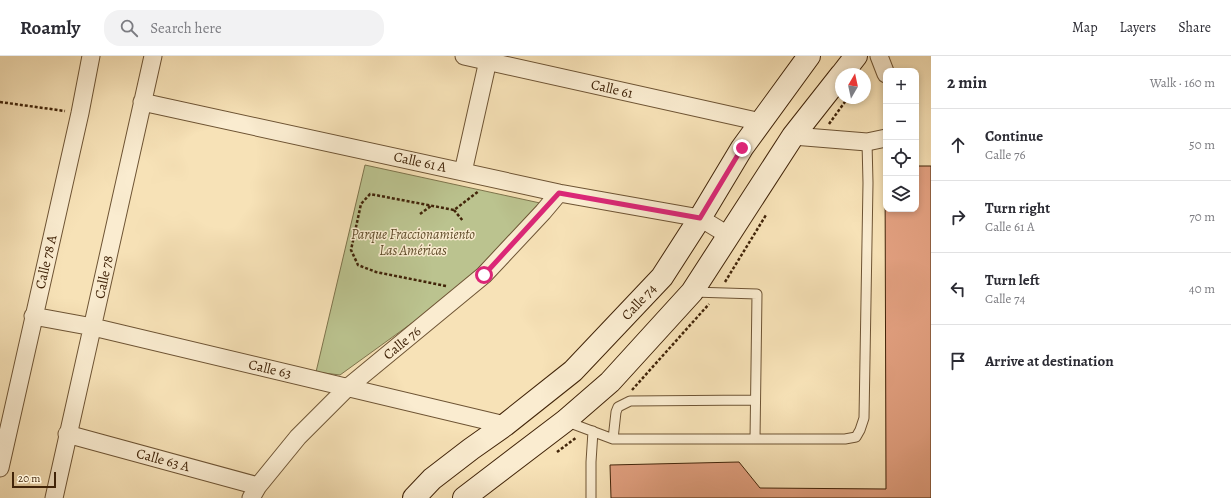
<!DOCTYPE html>
<meta charset="utf-8">
<style>
body{margin:0;font-family:Alegreya,serif;background:#f2f2f3;color:#2b2b33}
.controls{position:absolute;right:12px;top:12px;display:grid;overflow:hidden;border-radius:8px;box-shadow:0 2px 6px #0003}
.controls button{width:36px;height:36px;display:grid;place-items:center;padding:0;border:0;border-bottom:1px solid #e1e1e2;background:#fff;color:#2b2b33;font:20px sans-serif}
.compass{position:absolute;left:835px;top:12px;width:36px;height:36px;border-radius:50%;background:#fff;box-shadow:0 2px 6px #0003;rotate:9deg}
.scale{position:absolute;left:12px;bottom:10px;width:44px;box-sizing:border-box;padding-left:4px;border:2px solid #412409;border-top:0;font-size:11px;line-height:14px;white-space:nowrap;color:#412409;-webkit-text-stroke:3px #faecd0;paint-order:stroke}
.stop{position:absolute;width:12px;height:12px;margin:-9px;border:3px solid #db2777;border-radius:50%;background:#fff}
.stop.end{background:#db2777;border-color:#fff;box-shadow:0 1px 4px #0008}
.list{margin:0;padding:0;list-style:none}
h2{display:flex;justify-content:space-between;align-items:center;height:52px;margin:0;padding:0 16px;font-size:17px}
h2 small{font-size:13px;font-weight:400;color:#7c7c81}
.list li{display:grid;grid-template-columns:26px 1fr auto;gap:12px;align-items:center;box-sizing:border-box;height:72px;padding:0 16px;border-top:1px solid #e1e1e2}
.list b{display:block;font-size:15px;white-space:nowrap}
.list p{margin:0;font-size:13px;white-space:nowrap;color:#7c7c81}
.list em{font-size:13px;font-style:normal;color:#7c7c81}
.icon{flex:none;width:22px;height:22px;fill:none;stroke:currentColor;stroke-width:2;stroke-linecap:round;stroke-linejoin:round}
.map{position:relative;flex:none;width:931px;height:442px;overflow:hidden}
header{display:flex;align-items:center;gap:24px;box-sizing:border-box;height:56px;padding:0 20px;background:#fff;border-bottom:1px solid #e1e1e2}
header strong{font-size:19px}
nav{display:flex;gap:22px;margin-inline-start:auto;font-size:14px}
.search{width:280px;height:36px;background:#f2f2f3;display:flex;align-items:center;gap:10px;box-sizing:border-box;padding:0 14px;border-radius:16px;color:#7c7c81;font-size:15px}
main{display:flex}
aside{flex:1;background:#fff}
.map>svg:first-child{display:block}
</style>
<header>
<strong>Roamly</strong>
<div class="search"><svg class="icon" aria-label="search" viewBox="0 0 24 24"><circle cx="10" cy="10" r="6"/><path d="M15 15l6 6"/></svg>Search here</div>
<nav><a>Map</a><a>Layers</a><a>Share</a></nav>
</header>
<main>
<div class="map">
<svg width="931" height="442" viewBox="0 0 931 442">
<rect width="100%" height="100%" fill="#f7e2b7"/>
<filter id="stains"><feTurbulence type="fractalNoise" baseFrequency=".005" numOctaves="4"/><feColorMatrix values="0 0 0 0 .2 0 0 0 0 .09 0 0 0 0 .02 0 0 0 .5 -.17"/></filter>
<radialGradient id="worn" r=".72"><stop offset=".6" stop-color="#630" stop-opacity="0"/><stop offset="1" stop-color="#630" stop-opacity=".3"/></radialGradient>
<path fill="#bbc38f" stroke="#7e744c" d="M365 109 540 147 459 233 340 319 316 316Z"/>
<path fill="#e2a080" stroke="#412409" d="M885 109 886 153H916V110H931V442H611L610 409 739 406 760 432 886 433Z"/>
<g fill="none" stroke-linecap="round" stroke-linejoin="round">
<g stroke="#6e5434" stroke-width="11">
<path id="service" d="M693 236 757 238 755 383
M565 365 613 383H845L856 381 860 374 864 362 868 127 867 86
M613 383 616 356 618 351 630 345 755 344
M591 442V406L593 375"/>
</g>
<g stroke="#6e5434" stroke-width="19">
<path id="minor" d="M464 0 761 66
M879 0 886 18
M142 46 559 137 700 162 728 179
M793 80 867 86 886 82
M463 116 489 0
M33 260 93 271 505 369
M67 378 258 430
M0 412 80 57 91 0
M54 442 153 0
M251 442 258 430 298 381 347 332 484 219 543 156 559 137"/>
</g>
<g stroke="#412409" stroke-width="24">
<path id="secondary" d="M842 18 856 0
M414 442 432 423 471 393 505 369 573 315 662 221 700 162 742 92 809 0
M464 442 565 365 610 326 692 236 793 80 841 19"/>
</g>
<path stroke="#412409" stroke-width="2.5" stroke-dasharray="3 2" stroke-linecap="butt" d="M0 46 65 55
M829 68 847 43
M454 154 463 165
M420 158 431 150
M725 226 766 159
M446 230 376 216 358 209 351 194 361 148 370 138 454 154 479 135
M632 334 709 248
M557 396 577 381"/>
<use href="#service" stroke="#faecd0" stroke-width="9"/>
<use href="#minor" stroke="#faecd0" stroke-width="17"/>
<use href="#secondary" stroke="#faecd0" stroke-width="22"/>
</g>
<g fill="none" stroke-linecap="round" stroke-linejoin="round">
<path stroke="#db2777" stroke-width="5" d="M484 219 559 137 700 162 742 92"/>
</g>
<g text-anchor="middle" dominant-baseline="central" stroke-width="3" stroke-linejoin="round" paint-order="stroke">
<g font-size="14" fill="#412409" stroke="#faecd0">
<text transform="translate(612 33) rotate(13)">Calle 61</text>
<text transform="translate(420 106) rotate(12)">Calle 61 A</text>
<text transform="translate(46 206) rotate(-77)">Calle 78 A</text>
<text transform="translate(104 221) rotate(-78)">Calle 78</text>
<text transform="translate(639 246) rotate(-47)">Calle 74</text>
<text transform="translate(402 287) rotate(-39)">Calle 76</text>
<text transform="translate(270 313) rotate(13)">Calle 63</text>
<text transform="translate(163 404) rotate(15)">Calle 63 A</text>
</g>
<g font-size="14" font-style="italic" fill="#604c2a" stroke="#faecd0">
<text x="413" y="178">Parque Fraccionamiento<tspan x="413" dy="16">Las Américas</tspan></text>
</g>
</g>
<rect width="100%" height="100%" filter="url(#stains)"/>
<rect width="100%" height="100%" fill="url(#worn)"/>
</svg>
<div class="controls">
<button>+</button>
<button>−</button>
<button><svg class="icon" aria-label="locate" viewBox="0 0 24 24"><circle cx="12" cy="12" r="6"/><path d="M12 2v4M12 18v4M2 12h4M18 12h4"/></svg></button>
<button><svg class="icon" aria-label="layers" viewBox="0 0 24 24"><path d="M12 4l9 5-9 5-9-5zM3 14l9 5 9-5"/></svg></button>
</div>
<svg class="compass" viewBox="-18 -18 36 36"><path d="M0-13l5 13h-10z" fill="#e53935"/><path d="M0 13l5-13h-10z" fill="#7c7c81"/></svg>
<div class="scale">20 m</div>
<div class="stop" style="left:484px;top:219px"></div>
<div class="stop end" style="left:742px;top:92px"></div>
</div>
<aside>
<h2>2 min<small>Walk · 160 m</small></h2>
<ul class="list">
<li><svg class="icon" aria-label="ahead" viewBox="0 0 24 24"><path d="M12 20V5M6 11l6-6 6 6"/></svg><div><b>Continue</b><p>Calle 76</p></div><em>50 m</em></li>
<li><svg class="icon" aria-label="right" viewBox="0 0 24 24"><path d="M7 20v-9h11M14 6l5 5-5 5"/></svg><div><b>Turn right</b><p>Calle 61 A</p></div><em>70 m</em></li>
<li><svg class="icon" aria-label="left" viewBox="0 0 24 24"><path d="M17 20v-9H6M10 6l-5 5 5 5"/></svg><div><b>Turn left</b><p>Calle 74</p></div><em>40 m</em></li>
<li><svg class="icon" aria-label="arrive" viewBox="0 0 24 24"><path d="M6 21V4h12l-3 4 3 4H6"/></svg><div><b>Arrive at destination</b></div></li>
</ul>
</aside>
</main>
